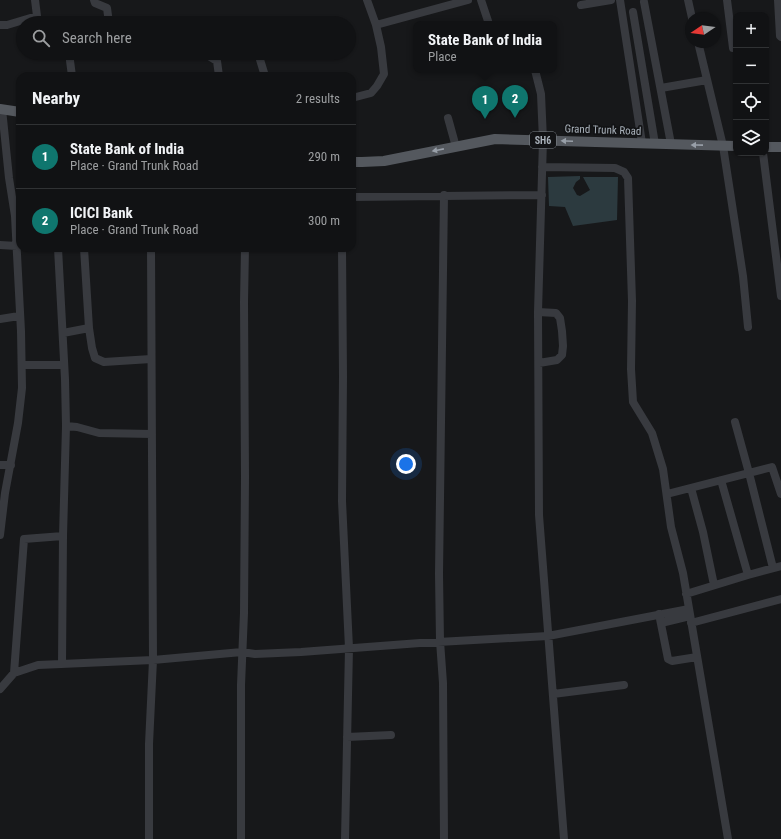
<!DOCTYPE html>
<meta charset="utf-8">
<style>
body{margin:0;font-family:"Roboto Condensed",sans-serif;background:#1a1b1d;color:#f1f3f6}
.controls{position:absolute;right:12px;top:12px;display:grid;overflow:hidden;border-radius:8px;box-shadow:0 1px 3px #0004}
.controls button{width:36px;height:36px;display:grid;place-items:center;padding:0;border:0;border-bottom:1px solid #303234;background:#111214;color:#f1f3f6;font:20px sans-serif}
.compass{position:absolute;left:685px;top:12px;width:36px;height:36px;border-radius:50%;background:#111214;box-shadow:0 1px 3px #0004;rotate:257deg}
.you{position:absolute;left:406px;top:464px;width:14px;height:14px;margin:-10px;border:3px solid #fff;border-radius:50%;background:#1a73e8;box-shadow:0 0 0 6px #1a73e833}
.badge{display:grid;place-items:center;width:26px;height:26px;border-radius:50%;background:#0f766e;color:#fff;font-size:13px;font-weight:700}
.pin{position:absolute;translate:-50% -33px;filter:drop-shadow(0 1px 2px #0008)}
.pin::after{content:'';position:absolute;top:21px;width:14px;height:12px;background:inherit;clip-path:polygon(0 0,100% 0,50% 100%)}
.popup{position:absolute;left:413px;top:21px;width:144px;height:52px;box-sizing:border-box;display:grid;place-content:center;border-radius:8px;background:#111214;filter:drop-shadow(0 1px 3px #0005);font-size:13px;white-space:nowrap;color:#9c9ea0}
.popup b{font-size:15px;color:#f1f3f6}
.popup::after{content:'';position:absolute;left:50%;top:100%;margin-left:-8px;border:8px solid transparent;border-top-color:#111214}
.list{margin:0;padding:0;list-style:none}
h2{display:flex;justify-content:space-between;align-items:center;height:52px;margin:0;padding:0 16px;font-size:17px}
h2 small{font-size:13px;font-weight:400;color:#9c9ea0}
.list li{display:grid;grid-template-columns:26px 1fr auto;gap:12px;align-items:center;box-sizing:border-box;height:64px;padding:0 16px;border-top:1px solid #303234}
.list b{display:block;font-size:15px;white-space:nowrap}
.list p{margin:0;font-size:13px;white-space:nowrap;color:#9c9ea0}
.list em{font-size:13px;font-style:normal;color:#9c9ea0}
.icon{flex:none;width:22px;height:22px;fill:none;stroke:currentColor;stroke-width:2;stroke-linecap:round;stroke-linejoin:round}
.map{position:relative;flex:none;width:781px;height:839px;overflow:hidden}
.search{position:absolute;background:#111214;box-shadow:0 1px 3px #0004;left:16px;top:16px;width:340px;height:44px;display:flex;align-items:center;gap:10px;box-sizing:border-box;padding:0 14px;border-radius:22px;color:#9c9ea0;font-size:15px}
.panel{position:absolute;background:#111214;box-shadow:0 1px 3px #0004;left:16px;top:72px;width:340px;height:180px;border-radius:12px}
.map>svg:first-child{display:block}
</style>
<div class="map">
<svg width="781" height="839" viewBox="0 0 781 839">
<rect width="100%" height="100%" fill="#17181a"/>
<path fill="#2c3a3f" d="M580 176V179L576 182 573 188 577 195 580 196 590 190 583 177H618L617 220 573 226 565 207 549 206 548 177Z"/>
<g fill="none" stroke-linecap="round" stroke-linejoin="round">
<path stroke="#383a3f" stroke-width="8" d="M94 0 95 3 107 8 109 23
M481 0 489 24
M620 0 642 143
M688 0 692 18
M727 0 733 48
M778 0 780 36 781 37
M644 2 671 144
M581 5 611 0
M633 12 655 144
M0 25H7L37 16 35 0
M376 25 468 0
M698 42 723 146 743 276 748 327
M69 53 72 76
M204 53 217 61 219 76
M258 53 265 76
M535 70 541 94 543 140 538 312 539 515 564 839
M661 88 707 80
M352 98 371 93 377 86 384 74 381 47 376 25 367 0
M448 118 456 147
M763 153 781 296
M542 167 615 168 624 172 628 178 632 301 631 369 633 402 652 433 663 469 671 527 683 573 728 839
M352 197 542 195
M0 245 17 246
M58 248 65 379 66 426 63 536 62 664
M84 248 89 328 92 348 95 358 104 362 151 359
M342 248 343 376 342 501 349 648 345 839
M538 312 556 313 560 318 562 331 563 346 562 355 557 360 539 363
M0 319 19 316
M63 333 89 328
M22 365H64
M735 422 749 473 773 568
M66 426 77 427 99 433 152 434
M0 465H11
M721 480 748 575
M691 488 703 532 714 585
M667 494 772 467 781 494
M0 535 5 493 18 423 22 388 21 331 15 216 9 178 2 109
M686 594 748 575 781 566
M659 614 668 659 672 661 697 657
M661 623 690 616
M691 623 781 599
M14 673 24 539 63 536
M0 689 14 673 38 665 153 660 242 652 255 654 301 652 420 643 548 636 689 609
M553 694 624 685
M347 737 391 735
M149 839V744L153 660 151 248
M241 839V685L244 613 245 477 244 302 245 248
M444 839 443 683 440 641 439 574 444 195"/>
<path stroke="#54585e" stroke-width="10" d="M0 109 20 112
M766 147H781
M352 162H362L384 161 495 139 736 146"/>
</g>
<defs><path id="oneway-solid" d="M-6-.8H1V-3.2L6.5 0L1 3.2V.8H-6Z"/></defs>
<g fill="#989fa8">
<use href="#oneway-solid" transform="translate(567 141) rotate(-178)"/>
<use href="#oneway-solid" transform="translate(697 145) rotate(-179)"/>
<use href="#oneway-solid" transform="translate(438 150) rotate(169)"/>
</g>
<g text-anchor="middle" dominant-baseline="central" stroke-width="3.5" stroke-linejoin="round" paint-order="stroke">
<rect fill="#121315" stroke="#7c8288" stroke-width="1" x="530" y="132" width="26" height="16" rx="3"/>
<g font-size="10" font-weight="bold" fill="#a9b1ba">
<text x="543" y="140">SH6</text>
</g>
<g font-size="11" fill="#a9b1ba" stroke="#121315">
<text transform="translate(603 130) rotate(2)">Grand Trunk Road</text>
</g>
</g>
</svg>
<div class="controls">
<button>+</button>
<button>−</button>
<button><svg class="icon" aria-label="locate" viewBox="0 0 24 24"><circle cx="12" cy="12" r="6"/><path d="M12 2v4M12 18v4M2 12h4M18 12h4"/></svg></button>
<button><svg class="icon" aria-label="layers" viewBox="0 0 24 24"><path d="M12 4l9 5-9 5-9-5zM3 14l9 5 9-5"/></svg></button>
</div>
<svg class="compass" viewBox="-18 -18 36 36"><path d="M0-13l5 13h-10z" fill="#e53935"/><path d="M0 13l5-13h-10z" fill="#9c9ea0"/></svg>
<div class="you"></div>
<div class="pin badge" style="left:485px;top:119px">1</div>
<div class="popup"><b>State Bank of India</b>Place</div>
<div class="pin badge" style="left:515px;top:118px">2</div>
<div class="search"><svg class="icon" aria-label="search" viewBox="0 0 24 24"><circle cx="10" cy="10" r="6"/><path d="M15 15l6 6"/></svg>Search here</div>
<section class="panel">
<h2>Nearby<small>2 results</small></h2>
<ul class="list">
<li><span class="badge">1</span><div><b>State Bank of India</b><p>Place · Grand Trunk Road</p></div><em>290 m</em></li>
<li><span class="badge">2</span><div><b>ICICI Bank</b><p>Place · Grand Trunk Road</p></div><em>300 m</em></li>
</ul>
</section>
</div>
